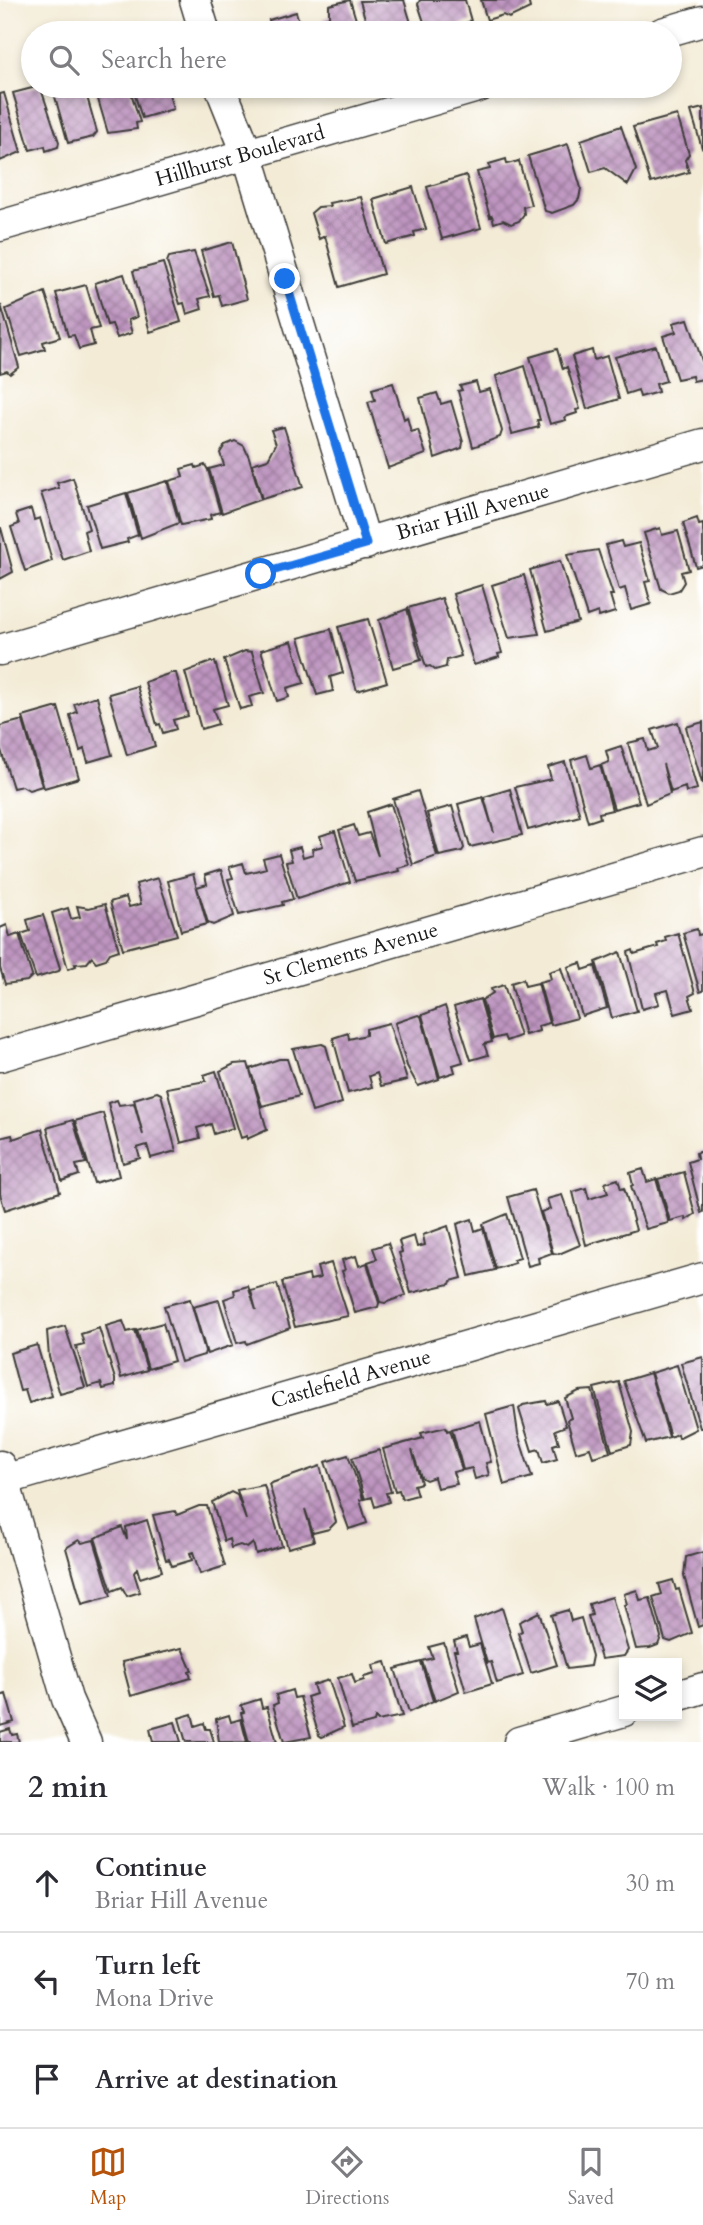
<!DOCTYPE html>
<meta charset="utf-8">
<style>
body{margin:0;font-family:Cardo,serif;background:#f2f2f3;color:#2b2b33}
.controls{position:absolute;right:21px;bottom:21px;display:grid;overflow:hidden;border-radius:0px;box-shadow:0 4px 10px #0003}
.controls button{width:63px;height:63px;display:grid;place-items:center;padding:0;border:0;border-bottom:2px solid #e1e1e2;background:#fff;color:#2b2b33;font:35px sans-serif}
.stop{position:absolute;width:21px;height:21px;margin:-16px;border:5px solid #1a73e8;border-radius:50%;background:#fff}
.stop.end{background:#1a73e8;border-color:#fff;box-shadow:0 2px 7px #0008}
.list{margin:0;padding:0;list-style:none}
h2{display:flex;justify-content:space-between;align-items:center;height:91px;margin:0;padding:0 28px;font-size:30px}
h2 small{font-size:23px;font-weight:400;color:#7c7c81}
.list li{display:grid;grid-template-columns:46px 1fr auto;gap:21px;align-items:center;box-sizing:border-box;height:98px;padding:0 28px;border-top:2px solid #e1e1e2}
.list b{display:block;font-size:26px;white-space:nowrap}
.list p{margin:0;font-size:23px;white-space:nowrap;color:#7c7c81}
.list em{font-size:23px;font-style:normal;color:#7c7c81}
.icon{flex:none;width:38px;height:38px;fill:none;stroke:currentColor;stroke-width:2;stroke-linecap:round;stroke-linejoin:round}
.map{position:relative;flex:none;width:703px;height:1742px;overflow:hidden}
.search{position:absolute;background:#fff;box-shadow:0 4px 10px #0003;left:21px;right:21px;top:21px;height:77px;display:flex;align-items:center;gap:18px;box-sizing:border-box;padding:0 24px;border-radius:38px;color:#7c7c81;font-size:26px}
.sheet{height:385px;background:#fff}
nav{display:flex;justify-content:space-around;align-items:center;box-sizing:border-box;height:98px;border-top:2px solid #e1e1e2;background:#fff;font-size:19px;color:#7c7c81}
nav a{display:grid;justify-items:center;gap:4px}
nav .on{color:#b45309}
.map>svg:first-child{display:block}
</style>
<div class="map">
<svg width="703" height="1742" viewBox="0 0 703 1742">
<defs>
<pattern id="building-cross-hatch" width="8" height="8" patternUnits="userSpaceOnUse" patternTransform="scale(1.75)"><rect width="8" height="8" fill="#be95c0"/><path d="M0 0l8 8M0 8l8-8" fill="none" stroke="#9a799b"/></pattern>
</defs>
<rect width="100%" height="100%" fill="#fff"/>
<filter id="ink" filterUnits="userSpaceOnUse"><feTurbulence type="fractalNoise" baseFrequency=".0143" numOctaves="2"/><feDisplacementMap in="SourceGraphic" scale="14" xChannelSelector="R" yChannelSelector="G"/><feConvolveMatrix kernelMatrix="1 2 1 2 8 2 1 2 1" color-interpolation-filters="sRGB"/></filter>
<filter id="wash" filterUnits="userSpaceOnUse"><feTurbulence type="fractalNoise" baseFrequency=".00686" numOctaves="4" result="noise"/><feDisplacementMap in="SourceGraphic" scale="28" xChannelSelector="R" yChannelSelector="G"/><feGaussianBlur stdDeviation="1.57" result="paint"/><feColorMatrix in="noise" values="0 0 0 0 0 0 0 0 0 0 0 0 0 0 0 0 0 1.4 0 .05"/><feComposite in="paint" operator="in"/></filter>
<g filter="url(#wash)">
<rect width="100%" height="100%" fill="#f3ebd5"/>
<g id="blocks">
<path fill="url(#building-cross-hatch)" d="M350 0 360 33H318L326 30 323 19 329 17V5Z
M404 0 414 33H369L360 1Z
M420 0H465L471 21 442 33H422L427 31 418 4Z
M481 0H528L530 8 509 18 503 15 487 20Z
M296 12 303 33H273L269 20Z
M40 86 59 142 58 147 46 151 45 146 30 150 13 93Z
M52 86H84L97 132 93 137 68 143Z
M106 86H129L140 122 136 123 137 129 108 133 95 89Z
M132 86H167L173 109 142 118Z
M4 93 21 152 0 161V94Z
M703 108V147L702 148 691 111Z
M677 115 689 154 685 160 689 172 651 183 633 127Z
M621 126 636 170 628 185 605 168 591 172 581 140Z
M568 144 581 188 579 199 574 205 552 213 545 211 528 156Z
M506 159 507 164 519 161 531 205 523 207 524 214 519 221 511 224 503 220 494 223 492 216 490 217 477 172 490 169 489 164Z
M466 175 481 228 442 239 427 187Z
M413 187 426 229 414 232 415 236 386 244 373 199Z
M361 197 383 274 339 287 325 236 319 239 311 213 318 207 330 206 329 203Z
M232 242 247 299 222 306 219 295 214 296 201 251Z
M194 252 210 296 199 299 202 309 187 314 184 303 180 304 167 262 169 257Z
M163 263 181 322 150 332 133 271Z
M124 274 137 317 128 320 132 333 117 338 112 324 107 325 95 283Z
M86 285 99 328 90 330 94 345 79 349 74 335 68 336 56 293Z
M45 292 60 337 43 342 45 349 21 356 6 309Z
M1 305 19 367 10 374 7 371 0 373Z
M688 319 703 364V379L693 381 692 376 677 379 663 336 676 332 673 323Z
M656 346 666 381 656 384 658 392 640 397 638 390 626 394 615 357Z
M557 349 563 369 567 367 580 409 576 410 577 413 565 417 566 420 550 424 530 357Z
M592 350 594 360 607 356 619 399 587 409 572 356Z
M525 366 540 420H537L539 427 512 434 496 376Z
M476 382 479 392 490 389 502 431 500 437 473 447 458 391 462 390 460 386Z
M393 383 404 419 407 417 411 432 418 430 426 454 388 468 368 402 375 400 372 389Z
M437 393 441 404 451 401 463 442 462 448 435 458 420 398Z
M284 427 303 487 262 499 252 464 268 459 276 444 271 430Z
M235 441 244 446 249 457 261 499 222 513 209 469 224 465 220 453 225 445Z
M195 465 196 468 205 465 208 470 220 512 210 515 211 519 181 525 169 481 183 477 181 469Z
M73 478 89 529 84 531 89 551 63 560 41 493 59 488 57 483Z
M167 481 179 523 141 538 128 493Z
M126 493 138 535 127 539 128 542 100 549 87 505Z
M31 509 34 520 40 518 52 561 25 571 11 527 19 524 16 514Z
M697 518 699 525 703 524V565L696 567 683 523Z
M1 528 13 572 0 579V528Z
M660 528 662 535 678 531 689 570 681 572 684 582 679 590 669 593 661 589 644 533Z
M621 541 623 547 639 543 650 581 645 582 651 604 631 610 625 588 619 590 606 545Z
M598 550 613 595H610L615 612 599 617 598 612 587 616 567 555Z
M560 561 578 622 547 631 530 570Z
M524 575 539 634 509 638 492 585Z
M482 585 502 653 498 654 499 657 474 665 453 594Z
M442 598 461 656 447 660 446 667 435 670 430 666 426 667 408 608Z
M407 609 421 660 393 668 379 620Z
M368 619 387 682 357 691 338 627Z
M331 629 343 673 330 677 333 691 317 695 299 638Z
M292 641 304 683 287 688 289 697 277 701 261 650Z
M245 651 252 652 264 693 249 697 252 706 240 709 224 660Z
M211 662H215L228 705 213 709 218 724 201 729 185 672Z
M171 673H176L188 716 173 720 176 729 163 733 160 724 157 725 145 682Z
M137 686 155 746 127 755 109 694Z
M93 697H97L112 755 88 762 84 749 80 751 70 715 77 712 74 704Z
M58 707 79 778 44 788 23 717Z
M19 721H23L42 786 29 790 22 786 13 788 0 747V726Z
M678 722 697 789 686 792 685 787 671 792 663 764 670 794 646 804 628 743 645 739 648 751 658 748 652 730Z
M703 722V783H702L686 727Z
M621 746 639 802 614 809 601 765 609 762 606 751Z
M587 755 591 768 600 765 612 810 599 813 600 818 588 822 571 760Z
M565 762 580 816 528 830 515 787 551 779 548 767Z
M510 789 522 835 470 847 458 804 483 797 494 833 484 797Z
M418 791 437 856 413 865 393 799Z
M391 804 409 865 398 868 399 871 355 881 339 830 354 825 358 836 369 833 378 856 367 812Z
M452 806 464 848 462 851 439 856 427 813Z
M335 831 350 882 297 899 286 862 292 861 289 850 300 847 303 857 313 854 312 849 323 846 320 836Z
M279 854 293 899 282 902 283 905 239 915 228 879 233 878 229 867 243 863 246 873 255 871 266 868 263 858Z
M221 870 234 916 213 925 208 923 197 887 207 884 205 875Z
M193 874 207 924 181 931 168 881Z
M158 878 177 935 123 949 110 902 126 897 129 907 141 904 136 884Z
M105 904 119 950 110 953 106 959 96 962 92 957 87 963 75 964 76 966 68 969 52 913 68 908 71 919 80 917 77 906 89 908Z
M43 915 60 968 59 971 36 978 21 934 30 931 27 920Z
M7 925 10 937 19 934 32 976 27 981 5 984 0 968V928Z
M697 929 698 935 703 934V991L700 992 683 933Z
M678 933 695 993 689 996 693 1009 675 1014 668 990 656 993 659 1004 642 1009 628 952 633 950 634 954 658 947 657 944 666 941 665 937Z
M620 952 637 1011 612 1018 596 962Z
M581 963 583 970 595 966 607 1008 582 1016 568 967Z
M561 968 577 1018 551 1025 539 982 551 979 549 972Z
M523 979 525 986 538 983 549 1023 538 1026 539 1031 525 1035 511 983Z
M504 985 520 1036 506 1041 504 1036 493 1039 482 1000 493 993 491 989Z
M480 999 492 1042 484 1044 488 1055 471 1060 454 1007Z
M445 1006 463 1062 453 1065 455 1072 440 1077 422 1015Z
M418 1015 421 1016 439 1079 418 1086 407 1066 395 1023Z
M389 1023 407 1080 381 1086 377 1073 369 1076 372 1087 348 1093 333 1038 348 1033 349 1039 366 1035V1029Z
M322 1044 326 1046 342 1103 312 1112 293 1049Z
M279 1059H287L299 1096 262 1106 250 1069Z
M248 1063 267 1130 247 1139V1136L241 1138 220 1071 234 1064Z
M216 1071 233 1128 214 1134 211 1124 197 1128 200 1138 181 1143 167 1088 206 1081 204 1075Z
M157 1092 161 1094 176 1151 151 1158 147 1145 137 1148 140 1158 123 1163 108 1103 117 1100 119 1105 134 1103 143 1135 134 1099Z
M103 1113 119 1176 94 1183 75 1121Z
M73 1120 86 1163 76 1165 79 1175 62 1181 47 1128Z
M42 1129 60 1192 5 1210 0 1194V1138L12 1135 13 1139Z
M703 1151V1212L701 1213 688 1162 697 1159 696 1153Z
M643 1169 647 1182 656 1179 668 1220V1223L646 1229 631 1186 633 1185 630 1173Z
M684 1172 695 1214 686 1220 685 1217 670 1221 658 1179Z
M618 1179 621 1189 624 1188 636 1230 586 1245 573 1192 586 1188 589 1199 608 1193 605 1183Z
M533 1190 552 1253 538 1258 539 1263 528 1266 508 1197Z
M562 1195 580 1245 559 1254 553 1253 541 1212 550 1209 547 1199Z
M507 1214 520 1258 513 1260 515 1263 496 1269 483 1224Z
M472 1219 475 1231 483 1228 495 1270 469 1276 457 1224Z
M448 1226 462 1278 451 1281 450 1284 411 1293 399 1253 402 1252 399 1241 414 1236 417 1247 425 1245 423 1235Z
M388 1243 406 1295 385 1303 380 1302 368 1262 377 1259 373 1248Z
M356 1256 359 1266 367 1263 379 1303 378 1307 355 1313 342 1271 345 1270 342 1260Z
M331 1263 348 1316 295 1327 282 1282 309 1275 310 1280 320 1278 317 1267Z
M277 1284 290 1328 247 1344 246 1341 237 1343 224 1299 235 1295 234 1290 248 1286 256 1310 251 1291Z
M190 1299 205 1351 204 1355 181 1362 164 1306Z
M219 1300 233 1345 207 1354 193 1307Z
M123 1321 127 1332 135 1330 147 1370 121 1378 106 1326Z
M163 1323 174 1361 148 1369 137 1330Z
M65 1326 85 1387 60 1394 49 1357 47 1331Z
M99 1328 115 1379V1386L103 1389 101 1383 88 1387 76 1346 84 1344 81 1334Z
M37 1345 52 1396 29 1403 25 1390 20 1391 10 1353Z
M703 1357V1428H700L681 1363Z
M677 1365 696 1429 678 1438 677 1434 670 1437 651 1373Z
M650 1373 669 1437 646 1443 624 1381Z
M619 1382 633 1432 631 1445 612 1451 594 1388Z
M592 1390 610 1452 593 1457 590 1448 576 1452 567 1420 571 1418 565 1398 579 1391Z
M546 1401 547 1404 558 1401 566 1426 555 1430 559 1443 553 1445 557 1459 543 1463 539 1449 532 1451 519 1409 523 1405Z
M514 1406 518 1434 532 1477 504 1485 486 1414Z
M480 1421 491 1462 486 1463 489 1475 475 1479 472 1468 463 1470 452 1429Z
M446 1427 447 1431 450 1430 462 1470 453 1472 457 1484 437 1488 434 1477 426 1480 421 1477 412 1450 421 1483 414 1485 417 1495 402 1499 399 1490 395 1491 383 1449 423 1438 421 1433Z
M379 1450 391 1492 386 1493 389 1502 375 1507 372 1497 365 1499 352 1458Z
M348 1455 363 1499 360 1500 367 1523 349 1529 325 1462Z
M320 1466 336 1522 329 1529 313 1533 305 1509 314 1541 288 1548 269 1484Z
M264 1485 282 1546 256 1554 253 1543 247 1548 240 1545 231 1548 229 1539 224 1541 212 1502 231 1492 237 1495 246 1520 237 1490Z
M199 1506H207L225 1566 200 1574 193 1552 190 1553 192 1560 172 1566 169 1559 166 1560 153 1515 175 1511 177 1515Z
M147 1520 162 1571 140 1578 137 1568 134 1573 140 1592 127 1596 122 1587 112 1591 95 1538 122 1527 127 1540 126 1527Z
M79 1540 82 1543 94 1540 111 1596 82 1604 66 1548Z
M703 1552V1625L698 1627 684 1576 686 1557Z
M673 1580 676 1590 679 1589 692 1633 671 1642 665 1640 653 1597 662 1594 659 1584Z
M637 1590 640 1600 650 1598 661 1637 658 1645 650 1648 636 1649 624 1605 627 1604 624 1594Z
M612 1597 628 1650 624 1656 601 1659 588 1616 592 1615 589 1604Z
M502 1608 523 1675 497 1683 491 1662 487 1663 474 1619Z
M568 1610 571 1621 581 1618 592 1656 590 1666 567 1669 551 1615Z
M539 1612 557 1665 531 1673 518 1633 522 1631 519 1622Z
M466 1637 469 1647 480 1644 492 1684 466 1692 454 1651H457L454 1641Z
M444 1643 459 1691 435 1701 422 1661 433 1658 429 1647Z
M182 1648 192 1671 189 1672 191 1678 131 1696 122 1662Z
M386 1662 402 1716 378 1721 375 1718 374 1722 352 1728 338 1678 352 1674 355 1683 364 1680V1677L375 1674 373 1665Z
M421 1662 433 1701 409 1712 395 1669Z
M329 1680 344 1727 322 1737 319 1735 307 1697 316 1694 313 1685Z
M292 1690 294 1698 300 1697 311 1737 284 1742 273 1705 278 1703 276 1695Z
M6 1694 14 1722 0 1726V1696Z
M260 1699 262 1708 267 1707 277 1742H249L241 1713 244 1712 241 1705Z
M192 1714 195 1726 204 1723 206 1729H210L214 1742H186L179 1718Z
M229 1715 231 1722 241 1719 247 1742H219L216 1719Z
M175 1722 181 1742H153L150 1729Z
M10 1729 12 1735 17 1734 19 1742H0V1732Z"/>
</g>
</g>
<g filter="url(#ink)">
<use href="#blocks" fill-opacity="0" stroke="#3c3b38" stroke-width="2"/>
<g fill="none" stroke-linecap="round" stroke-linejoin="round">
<g stroke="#3c3b38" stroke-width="33">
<path id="street" d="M195 0 205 33
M662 33 703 21
M220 86 247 153 366 544
M0 226 481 86
M0 650 703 444
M0 1056 703 852
M0 1466 67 1699 86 1742
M0 1481 703 1278
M677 1696 703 1688
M519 1742 624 1711"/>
</g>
<use href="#street" stroke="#fff" stroke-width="30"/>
</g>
</g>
<g fill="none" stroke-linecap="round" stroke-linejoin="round" filter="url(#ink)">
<path stroke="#1a73e8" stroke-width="9" d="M261 574 366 544 285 279"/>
</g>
<g text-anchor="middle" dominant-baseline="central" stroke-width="7" stroke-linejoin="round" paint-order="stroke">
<g font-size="21" fill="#1c1c1c" stroke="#fff">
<text transform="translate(240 156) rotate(-16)">Hillhurst Boulevard</text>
<text transform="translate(473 512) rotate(-16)">Briar Hill Avenue</text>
<text transform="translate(351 954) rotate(-16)">St Clements Avenue</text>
<text transform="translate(351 1379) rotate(-16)">Castlefield Avenue</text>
</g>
</g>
</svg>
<div class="controls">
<button><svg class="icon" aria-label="layers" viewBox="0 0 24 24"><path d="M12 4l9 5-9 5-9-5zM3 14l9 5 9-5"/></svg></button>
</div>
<div class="stop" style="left:261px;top:574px"></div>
<div class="stop end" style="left:285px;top:279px"></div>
<div class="search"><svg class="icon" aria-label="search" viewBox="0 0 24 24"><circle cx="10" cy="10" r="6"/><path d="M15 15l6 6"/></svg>Search here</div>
</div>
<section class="sheet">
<h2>2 min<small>Walk · 100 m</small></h2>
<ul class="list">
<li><svg class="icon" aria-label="ahead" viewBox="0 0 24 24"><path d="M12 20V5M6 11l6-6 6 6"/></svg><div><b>Continue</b><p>Briar Hill Avenue</p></div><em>30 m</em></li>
<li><svg class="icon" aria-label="left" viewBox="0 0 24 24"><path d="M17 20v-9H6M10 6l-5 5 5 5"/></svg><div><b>Turn left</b><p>Mona Drive</p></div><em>70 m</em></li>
<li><svg class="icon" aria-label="arrive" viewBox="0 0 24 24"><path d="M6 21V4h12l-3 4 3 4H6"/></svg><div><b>Arrive at destination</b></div></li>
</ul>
</section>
<nav>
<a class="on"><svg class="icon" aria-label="map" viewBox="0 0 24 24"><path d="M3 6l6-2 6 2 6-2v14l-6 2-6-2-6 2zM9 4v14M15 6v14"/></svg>Map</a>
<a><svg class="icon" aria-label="directions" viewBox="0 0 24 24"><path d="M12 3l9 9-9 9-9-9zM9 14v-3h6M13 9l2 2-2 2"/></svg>Directions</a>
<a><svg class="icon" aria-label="saved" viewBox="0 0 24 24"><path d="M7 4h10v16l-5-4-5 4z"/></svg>Saved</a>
</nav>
